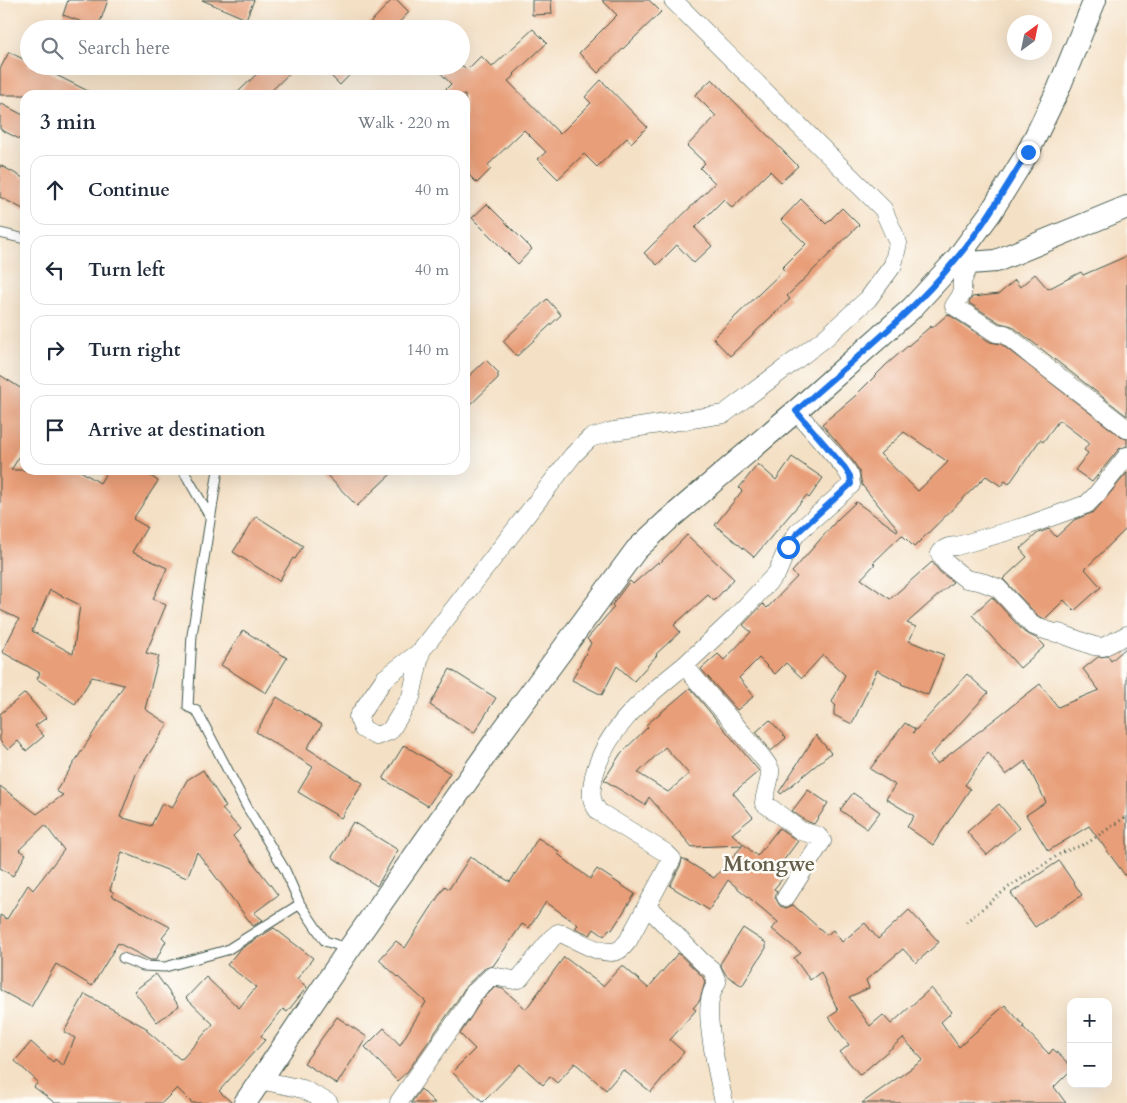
<!DOCTYPE html>
<meta charset="utf-8">
<style>
body{margin:0;font-family:Cardo,serif;background:#f2f2f3;color:#1f2937}
.controls{position:absolute;right:15px;bottom:15px;display:grid;overflow:hidden;border-radius:10px;box-shadow:0 5px 20px #0002}
.controls button{width:45px;height:45px;display:grid;place-items:center;padding:0;border:0;border-bottom:1px solid #e0e1e3;background:#fff;color:#1f2937;font:25px sans-serif}
.compass{position:absolute;left:1007px;top:15px;width:45px;height:45px;border-radius:50%;background:#fff;box-shadow:0 5px 20px #0002;rotate:33deg}
.stop{position:absolute;width:15px;height:15px;margin:-11px;border:4px solid #1a73e8;border-radius:50%;background:#fff}
.stop.end{background:#1a73e8;border-color:#fff;box-shadow:0 1px 5px #0008}
.list{margin:0;padding:0;list-style:none}
h2{display:flex;justify-content:space-between;align-items:center;height:65px;margin:0;padding:0 20px;font-size:21px}
h2 small{font-size:16px;font-weight:400;color:#747a83}
.list li{display:grid;grid-template-columns:32px 1fr auto;gap:15px;align-items:center;box-sizing:border-box;height:70px;margin:0 10px 10px;padding:0 10px;border:1px solid #e0e1e3;border-radius:15px}
.list b{display:block;font-size:19px;white-space:nowrap}
.list em{font-size:16px;font-style:normal;color:#747a83}
.icon{flex:none;width:28px;height:28px;fill:none;stroke:currentColor;stroke-width:2;stroke-linecap:round;stroke-linejoin:round}
.map{position:relative;flex:none;width:1127px;height:1103px;overflow:hidden}
.search{position:absolute;background:#fff;box-shadow:0 5px 20px #0002;left:20px;top:20px;width:450px;height:55px;display:flex;align-items:center;gap:12px;box-sizing:border-box;padding:0 18px;border-radius:28px;color:#747a83;font-size:19px}
.panel{position:absolute;background:#fff;box-shadow:0 5px 20px #0002;left:20px;top:90px;width:450px;height:385px;border-radius:15px}
.map>svg:first-child{display:block}
</style>
<div class="map">
<svg width="1127" height="1103" viewBox="0 0 1127 1103">
<rect width="100%" height="100%" fill="#fdfcf7"/>
<filter id="ink" filterUnits="userSpaceOnUse"><feTurbulence type="fractalNoise" baseFrequency=".02" numOctaves="2"/><feDisplacementMap in="SourceGraphic" scale="10" xChannelSelector="R" yChannelSelector="G"/><feConvolveMatrix kernelMatrix="1 2 1 2 8 2 1 2 1" color-interpolation-filters="sRGB"/></filter>
<filter id="wash" filterUnits="userSpaceOnUse"><feTurbulence type="fractalNoise" baseFrequency=".0096" numOctaves="4" result="noise"/><feDisplacementMap in="SourceGraphic" scale="20" xChannelSelector="R" yChannelSelector="G"/><feGaussianBlur stdDeviation="1.12" result="paint"/><feColorMatrix in="noise" values="0 0 0 0 0 0 0 0 0 0 0 0 0 0 0 0 0 1.4 0 .05"/><feComposite in="paint" operator="in"/></filter>
<g filter="url(#wash)">
<rect width="100%" height="100%" fill="#f4e0c5"/>
<g id="blocks">
<path fill="#e89e78" fill-rule="evenodd" d="M68 0H108L98 28 63 15Z
M202 0H254L246 19Z
M392 0H397L409 12 393 29H364Z
M532 0H551L552 14 532 15Z
M602 0H649L661 12 598 73 579 53 617 15Z
M533 29 547 43 514 74 515 75 508 81 560 134 591 103 585 97 601 80 647 127 631 143 627 138 597 167 584 154 558 179 538 159 546 152 524 130 488 165 491 169 477 183 465 171V95H440L451 84 434 66H463L467 70 481 56 492 67Z
M9 52 29 62V66H38L96 95H0V69Z
M265 66H297L267 95H235Z
M321 66H358L340 85Z
M712 79 798 166 781 182 770 171 732 208 724 199 695 228 712 246 694 263 677 245 657 265 644 253 715 183 700 168 705 163 687 146 716 116 695 95Z
M0 103 25 116V142L0 129Z
M0 165 25 179V210L0 197Z
M801 199 826 224 842 208 859 225 787 296 790 299 730 356 713 338 784 270 782 268 806 244 781 220Z
M487 204 532 249 518 264 472 218Z
M1127 256V416L1012 326 1000 323 969 303 972 297 999 294 1015 280 1020 287 1035 274 1048 289 1081 272 1083 275Z
M547 299 561 315 517 356 503 341Z
M948 314 990 342 1001 344 1121 437 1127 439V446L1119 449 1092 482 1075 470 1088 453 1084 450 1089 443 1059 420 1043 442 1040 440 1009 484 1005 481 1001 486 986 476 914 547 902 535 873 563 875 564 861 579 890 599 932 562 940 572 953 582 907 623 916 627 909 641 944 655 928 695 901 684 902 683 877 670 852 724 834 715V709L836 706 832 702 845 675 823 655 802 678 786 663 775 674 759 658 739 678 754 696 737 710 701 669 718 654 724 660 751 632 743 625 763 604 767 608 797 577 792 572 837 520 856 502 897 531 898 529 862 485 859 471 853 461 822 424 854 397 887 364 931 326 932 328ZM904 432 948 462 918 491 880 454Z
M486 360 498 372V378L465 410V380Z
M0 375 25 391V448L11 470H79L100 483 108 470H142L158 481 133 519 147 527 132 552 167 568 153 599 166 605 146 653 159 656 145 709 168 724 136 774 120 817 151 826 162 803 172 808 187 780 203 770 226 807 222 809 240 829 233 836 278 895 254 913 263 920 253 926 197 852 187 878 122 852 110 890 114 893 112 896 170 927 162 937 166 941 156 960H150L118 943 92 986 56 964 31 1007 0 990V915L7 919 28 885 33 890 64 850 45 825 19 850 26 854 13 876 0 868V786L37 814 63 795 56 791 124 685 92 677 75 704 37 679 40 673 2 652 19 619 0 610ZM50 590 80 605 73 654 32 631Z
M792 457 823 478 809 498 806 496 754 557 715 525 742 491 739 488 758 464 776 480Z
M322 470H395L357 506Z
M1127 473V528L1085 569 1101 587 1074 611 1064 600 1045 619 1038 616 1003 579 1027 557 1020 549 1038 533 1049 529 1056 537 1074 520 1094 512Z
M256 516 303 546 295 559 293 558 279 581 233 552Z
M687 535 734 579 714 601 708 595 674 625 680 632 656 654 657 655 634 681 617 666 602 695 572 680 591 643 587 639 614 607 612 605 629 582 630 581 633 584 658 562 659 564Z
M992 597 1024 632 1038 639 1045 646 1020 668 972 615Z
M243 630 287 658 266 693 221 665Z
M1127 647V878L1089 826 1048 851 1026 815 1046 802 1025 761 1006 775 988 752 965 785 970 789 933 845 907 827 914 816 886 799 895 785 870 769 905 723 915 729 913 733 967 674 988 693 930 756 937 764 1040 684 1058 707 1099 690 1083 669 1098 657 1108 656 1111 661Z
M450 669 496 698 474 733 430 705Z
M690 688 759 771 733 793 753 817 732 834 757 856 779 828 798 841 775 872 783 878 774 889 777 891 775 897 780 906 786 908 793 905 827 935 833 930 842 942 865 923 878 939 909 910 939 942 916 963 903 949 866 980 869 988 849 997 870 1026 883 1015 891 1024 931 988 952 1012 941 1022 959 1047 1005 1005 1024 1026 1023 1027 1049 1054 1053 1049 1071 1066V1070L1054 1087 1066 1103H862L923 1060 903 1038 860 1075 840 1052 849 1045 829 1017 838 1011 821 972 810 980 794 958 801 953 772 929 778 922 728 880 709 910 670 886 681 864 682 858 714 878 743 845 692 847 649 797 645 805 604 780 621 753 648 727 646 725ZM665 747 689 774 668 792 638 773Z
M25 693 46 718 35 726 44 736 26 751 18 741 8 750 0 741V714Z
M277 697 322 725 307 748 363 783 341 818 298 792 313 767 256 732Z
M770 720 786 738 771 751 756 732Z
M816 735 831 753 781 794 779 792Z
M404 745 450 773 428 806 383 779Z
M808 790 828 803 814 824 806 821 792 811Z
M853 793 880 812 867 829 840 810Z
M999 804 1019 828 987 855 967 832Z
M353 822 398 850 377 886 332 857Z
M538 838 560 852 558 854 590 879 597 869 635 894 612 930 609 929 604 936 594 929 590 935 575 928 578 925 546 902 529 928 522 924 493 966 485 968 466 986 455 1004 407 1072 397 1081 365 1047 384 1028 400 1045 426 1002 379 960 396 941 405 948 445 886 449 889 470 857 510 882Z
M1059 861 1082 895 1035 927 1011 893Z
M274 928 313 958 297 979 307 987 287 1012 283 1009 261 1036 265 1040 219 1091 232 1103H192L177 1088 162 1103H55L34 1087 38 1082 15 1061 31 1042 53 1062 55 1059 63 1066 75 1038 64 1032 85 994 148 1029 146 1030 180 1059 183 1058 213 1024 186 998 206 977 239 1008 256 987 227 965 239 950Z
M743 928 766 943V948L742 986 726 975 720 964Z
M678 953 703 977 705 982 700 1000 693 1008 696 1010 670 1040 684 1052 651 1092 623 1070 606 1090 575 1063 557 1083 550 1077 543 1085 520 1064 483 1102 452 1072 475 1049 460 1034 481 1001 495 987 503 989 526 1009 564 957 603 986 622 965 648 988Z
M156 974 179 1006 157 1022 134 991Z
M337 1017 367 1037 337 1084 304 1063Z
M421 1089 435 1103H411Z"/>
</g>
</g>
<g filter="url(#ink)">
<use href="#blocks" fill-opacity="0" stroke="#3f554a" stroke-width="1"/>
<g fill="none" stroke-linecap="round" stroke-linejoin="round">
<g stroke="#3f554a" stroke-width="11">
<path id="service" d="M0 233 25 239
M183 470 210 517
M218 470 192 635 188 707 197 711 247 807 285 870 300 904 325 941 349 949
M123 958 143 966 165 967 227 950 300 904"/>
</g>
<g stroke="#3f554a" stroke-width="19">
<path id="minor" d="M970 263 962 282V294L954 306 996 333 1005 334 1033 357 1127 429
M1127 456 1096 495 1087 504 1026 526 957 546C950 546 944 547 940 554L947 564 966 579 982 582 998 588 1032 625C1036 627 1055 634 1059 633L1094 646 1103 647 1127 635
M421 651 411 697 390 731 376 736 363 729 358 717 385 678 421 651 573 455 590 438 614 431 724 414 824 339 868 299 893 265 898 243 883 209 673 0
M786 897 822 841 818 836 801 831 764 803C765 791 771 781 770 769 769 762 703 688 693 676L685 665 734 619 777 573 788 547 797 533 851 485 850 476 845 468 796 411
M647 906 702 962 712 970 717 982C715 986 712 991 711 996 704 1019 719 1078 724 1103
M260 1080 303 1089 329 1103
M399 1102 464 1010 473 994 492 976 514 980 519 979 552 938 558 933 563 934C577 940 604 958 619 950 623 948 625 944 628 941L672 859 666 853 599 812C589 800 591 791 594 776 606 727 648 695 685 665"/>
</g>
<g stroke="#3f554a" stroke-width="24">
<path id="tertiary" d="M956 260 970 263 996 261 1127 207
M245 1103 349 949 501 733 636 550 667 521 796 411 912 308 956 260 991 212 1028 152 1058 90 1095 0"/>
</g>
<path stroke="#3f554a" stroke-width="3" stroke-dasharray="1 4" stroke-linecap="butt" d="M966 922 1009 887 1063 852 1086 844 1127 816"/>
<use href="#service" stroke="#fff" stroke-width="9"/>
<use href="#minor" stroke="#fff" stroke-width="18"/>
<use href="#tertiary" stroke="#fff" stroke-width="22"/>
</g>
</g>
<g fill="none" stroke-linecap="round" stroke-linejoin="round" filter="url(#ink)">
<path stroke="#1a73e8" stroke-width="6" d="M788 547 797 533 851 484 850 476 845 468 796 411C850 362 910 316 956 259 984 226 1005 188 1028 152"/>
</g>
<g text-anchor="middle" dominant-baseline="central" stroke-width="5" stroke-linejoin="round" paint-order="stroke">
<g font-size="21" font-weight="bold" fill="#655f4c" stroke="#fdfcf7">
<text x="769" y="864">Mtongwe</text>
</g>
</g>
</svg>
<div class="controls">
<button>+</button>
<button>−</button>
</div>
<svg class="compass" viewBox="-18 -18 36 36"><path d="M0-13l5 13h-10z" fill="#e53935"/><path d="M0 13l5-13h-10z" fill="#747a83"/></svg>
<div class="stop" style="left:788px;top:547px"></div>
<div class="stop end" style="left:1028px;top:152px"></div>
<div class="search"><svg class="icon" aria-label="search" viewBox="0 0 24 24"><circle cx="10" cy="10" r="6"/><path d="M15 15l6 6"/></svg>Search here</div>
<section class="panel">
<h2>3 min<small>Walk · 220 m</small></h2>
<ul class="list">
<li><svg class="icon" aria-label="ahead" viewBox="0 0 24 24"><path d="M12 20V5M6 11l6-6 6 6"/></svg><div><b>Continue</b></div><em>40 m</em></li>
<li><svg class="icon" aria-label="left" viewBox="0 0 24 24"><path d="M17 20v-9H6M10 6l-5 5 5 5"/></svg><div><b>Turn left</b></div><em>40 m</em></li>
<li><svg class="icon" aria-label="right" viewBox="0 0 24 24"><path d="M7 20v-9h11M14 6l5 5-5 5"/></svg><div><b>Turn right</b></div><em>140 m</em></li>
<li><svg class="icon" aria-label="arrive" viewBox="0 0 24 24"><path d="M6 21V4h12l-3 4 3 4H6"/></svg><div><b>Arrive at destination</b></div></li>
</ul>
</section>
</div>
